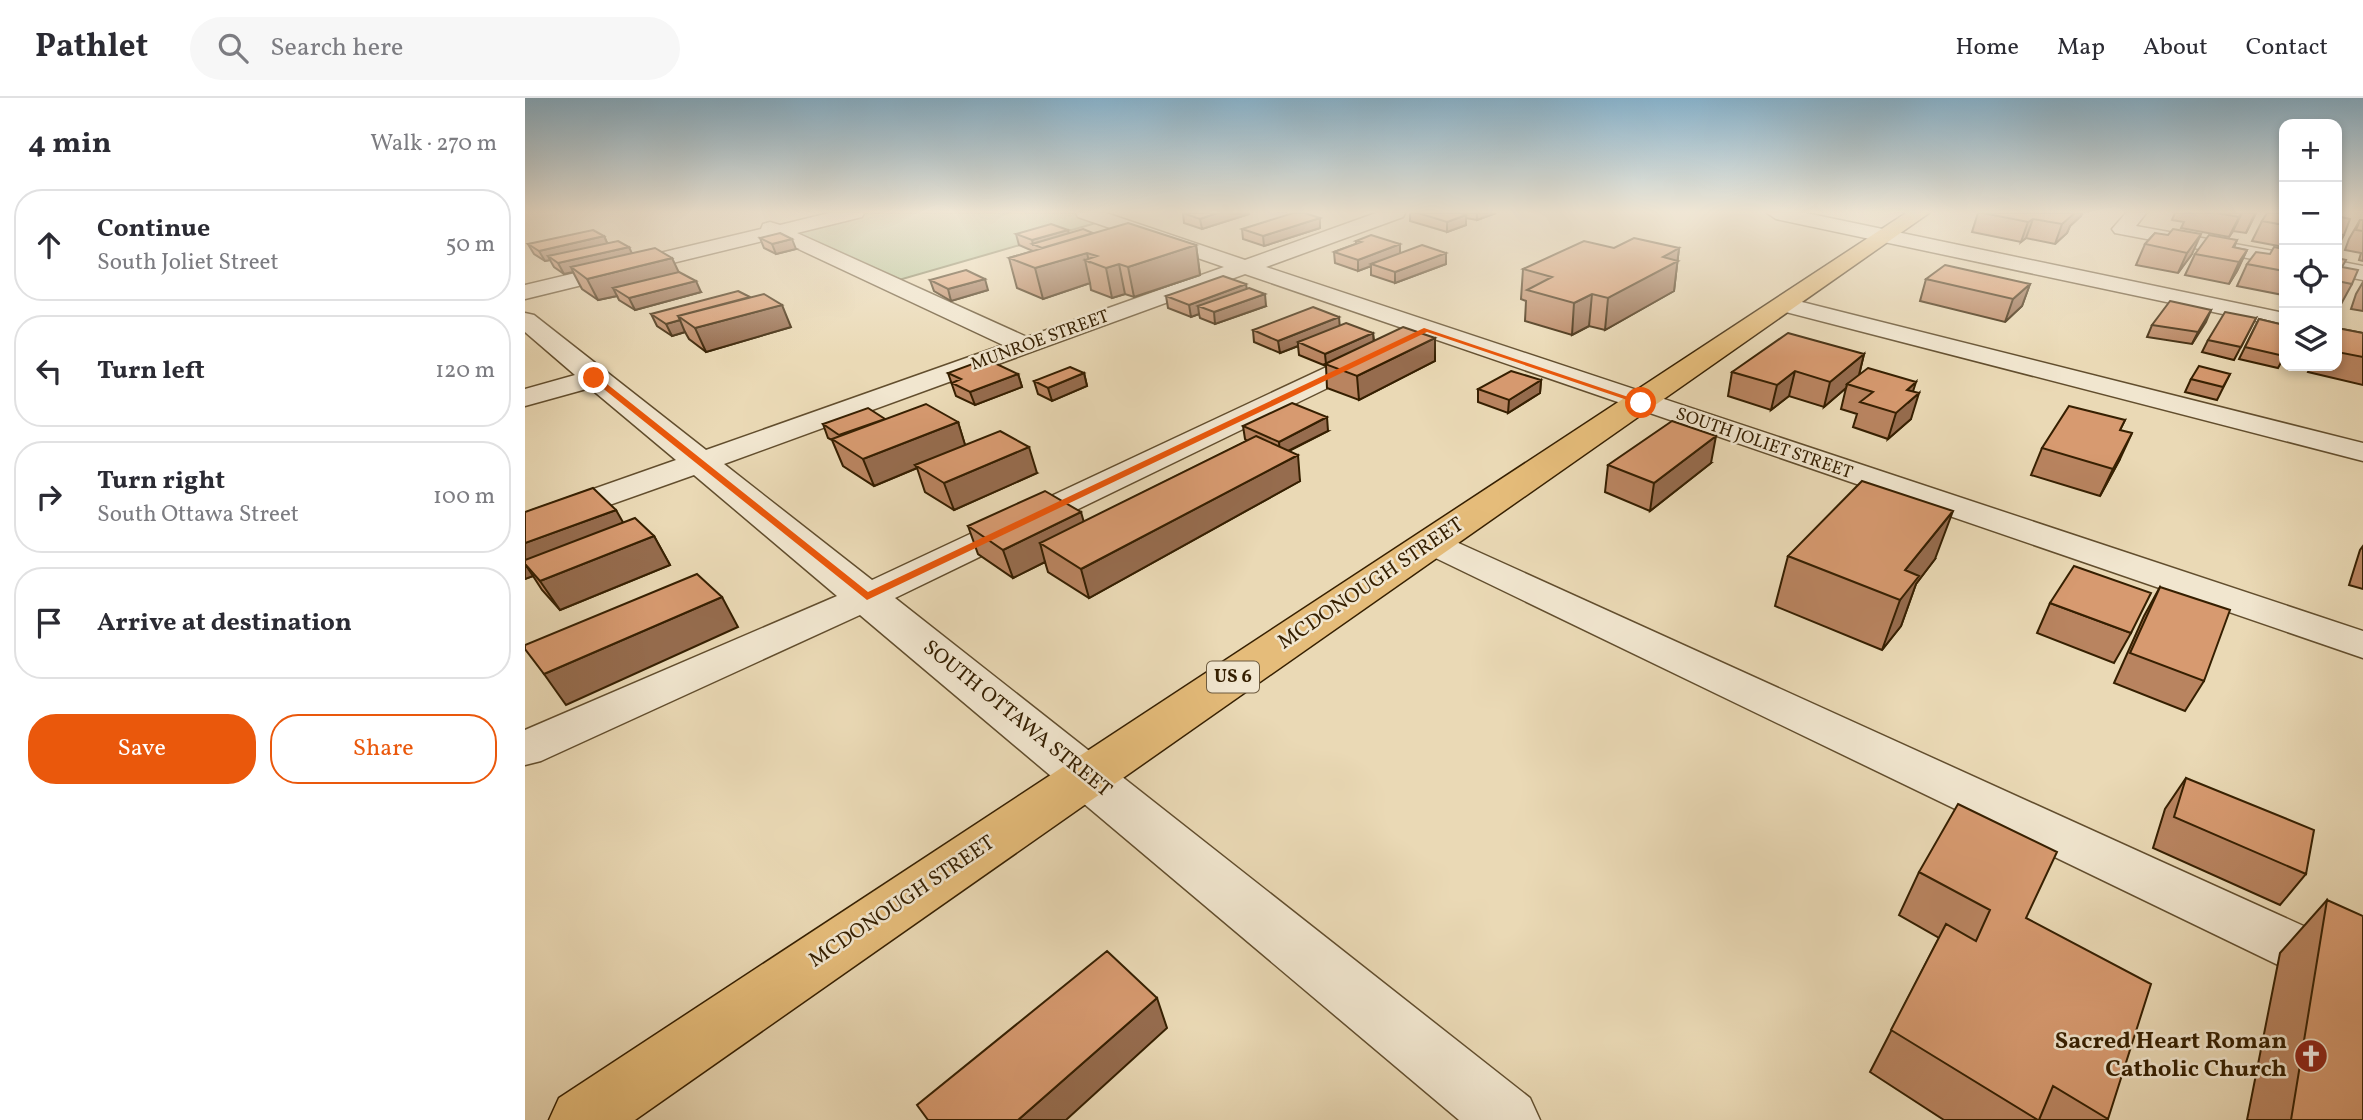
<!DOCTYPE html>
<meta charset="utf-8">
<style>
body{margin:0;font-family:Vollkorn,serif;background:#f7f7f7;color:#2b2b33}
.controls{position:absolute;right:21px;top:21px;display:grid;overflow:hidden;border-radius:14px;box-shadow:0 4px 10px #0003}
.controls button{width:63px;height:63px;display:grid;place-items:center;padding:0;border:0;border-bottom:2px solid #e1e1e2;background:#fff;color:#2b2b33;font:35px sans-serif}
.stop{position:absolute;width:21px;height:21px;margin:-16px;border:5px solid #ea580c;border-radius:50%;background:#fff}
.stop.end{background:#ea580c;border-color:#fff;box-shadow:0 2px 7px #0008}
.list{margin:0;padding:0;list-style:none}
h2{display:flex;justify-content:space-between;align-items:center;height:91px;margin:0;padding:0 28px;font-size:30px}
h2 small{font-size:23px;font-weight:400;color:#7c7c81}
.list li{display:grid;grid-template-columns:46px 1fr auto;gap:21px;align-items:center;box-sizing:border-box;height:112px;margin:0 14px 14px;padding:0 14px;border:2px solid #e1e1e2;border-radius:28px}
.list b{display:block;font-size:26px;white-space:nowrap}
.list p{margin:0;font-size:23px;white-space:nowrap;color:#7c7c81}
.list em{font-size:23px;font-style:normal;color:#7c7c81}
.actions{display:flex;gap:14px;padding:21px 28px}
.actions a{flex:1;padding:16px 0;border:2px solid #ea580c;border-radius:28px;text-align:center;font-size:24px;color:#ea580c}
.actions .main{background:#ea580c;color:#fff}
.icon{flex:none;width:38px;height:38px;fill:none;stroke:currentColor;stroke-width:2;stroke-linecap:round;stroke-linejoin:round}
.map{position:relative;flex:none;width:1838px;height:1022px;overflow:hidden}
header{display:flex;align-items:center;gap:42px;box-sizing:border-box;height:98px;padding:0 35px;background:#fff;border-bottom:2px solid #e1e1e2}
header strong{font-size:33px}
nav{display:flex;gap:38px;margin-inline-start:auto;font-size:24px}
.search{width:490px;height:63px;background:#f7f7f7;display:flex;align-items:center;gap:18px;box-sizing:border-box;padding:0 24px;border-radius:38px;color:#7c7c81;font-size:26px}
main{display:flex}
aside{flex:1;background:#fff}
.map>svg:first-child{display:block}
</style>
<header>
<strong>Pathlet</strong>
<div class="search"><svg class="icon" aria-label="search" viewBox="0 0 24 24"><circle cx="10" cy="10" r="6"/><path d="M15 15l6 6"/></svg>Search here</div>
<nav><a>Home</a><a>Map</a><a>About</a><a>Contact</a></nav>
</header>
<main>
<aside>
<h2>4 min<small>Walk · 270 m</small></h2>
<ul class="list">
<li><svg class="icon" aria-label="ahead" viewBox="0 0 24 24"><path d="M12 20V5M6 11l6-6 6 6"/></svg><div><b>Continue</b><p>South Joliet Street</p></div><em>50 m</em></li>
<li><svg class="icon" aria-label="left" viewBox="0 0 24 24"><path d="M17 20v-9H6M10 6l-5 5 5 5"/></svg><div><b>Turn left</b></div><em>120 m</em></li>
<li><svg class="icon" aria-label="right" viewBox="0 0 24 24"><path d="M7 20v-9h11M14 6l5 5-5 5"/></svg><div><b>Turn right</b><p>South Ottawa Street</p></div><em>100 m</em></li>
<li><svg class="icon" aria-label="arrive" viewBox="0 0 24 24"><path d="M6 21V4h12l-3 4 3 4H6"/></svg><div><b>Arrive at destination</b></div></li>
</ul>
<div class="actions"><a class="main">Save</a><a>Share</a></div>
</aside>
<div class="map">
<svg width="1838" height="1022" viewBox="0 0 1838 1022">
<rect width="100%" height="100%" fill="#ead9b5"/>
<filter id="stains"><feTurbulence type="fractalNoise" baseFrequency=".00286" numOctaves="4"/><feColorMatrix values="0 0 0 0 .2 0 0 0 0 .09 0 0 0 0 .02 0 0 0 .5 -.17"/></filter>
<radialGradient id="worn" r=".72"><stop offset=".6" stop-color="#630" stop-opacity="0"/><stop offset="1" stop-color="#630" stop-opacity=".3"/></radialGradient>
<path fill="#b0c093" stroke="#72704a" stroke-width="2" d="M334 115H555L578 123 367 184 259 133Z"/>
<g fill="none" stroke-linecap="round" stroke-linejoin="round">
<g stroke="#624e2e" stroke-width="3">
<path id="minor" d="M304 115H339L337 119 272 135 502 239 699 169 553 119 551 115H581L720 162 851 115H880L878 119 741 169 1838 533V560L720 176 199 366 347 482 840 251 849 249 858 251 862 257 858 263 370 500 1005 1000 1015 1022H934L335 517 16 663 0 667V632L312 498 169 377 0 437V415L151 362 65 290 0 308V291L50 277 0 234V215L9 217 181 352 478 247 250 140 0 201V187L236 131 238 126 245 124 255 127Z
M1242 115H1281L1759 215V229L1251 121Z
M1601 115H1621L1611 128 1759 155V167L1590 135 1587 131Z
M1812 163 1838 168V182L1812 177Z
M1261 200 1838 345V363L1253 212 1249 207 1253 202Z
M906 434 918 438 1838 855V908L894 452 888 445 894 438Z"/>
</g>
<g stroke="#351f01" stroke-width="3">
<path id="major" d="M1381 115H1404L110 1022H24L34 1000Z"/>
</g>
<use href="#minor" fill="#f1e6cf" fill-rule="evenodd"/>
<use href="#major" fill="#e5bc7a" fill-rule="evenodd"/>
</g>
<path fill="#b98460" stroke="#351f01" stroke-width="2" d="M658 115H724V116L677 131 659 125Z
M885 115H971L952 122 941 120V127L922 134 885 123Z
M1453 115H1557L1556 118 1545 128 1542 135 1530 146 1501 140 1496 144 1447 134Z
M1650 115H1731L1721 135 1708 133 1704 139 1656 130 1659 124 1647 122Z
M1759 115V149L1727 143 1737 123Z
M1812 118 1819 137 1812 150Z
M1835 122H1838V163L1834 162 1836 155 1820 152 1824 141Z
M795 130 739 148 718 141 717 131Z
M568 135 671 147 675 177 609 199 600 196 587 200 566 192 565 185 518 201 492 190 484 160 508 153 494 147 491 136Z
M1630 135 1667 156 1653 175 1611 167 1620 146Z
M79 138 82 145 153 174 176 194 110 212 94 202 92 198 73 202 57 191 48 174 39 176 29 169 25 162 20 163 9 156 3 146Z
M235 140 271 151 251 156 239 150Z
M1712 142 1709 150 1722 152 1712 173 1704 186 1660 177 1670 156Z
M831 143 875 146V155H921V166L870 185 846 177V168L833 173 810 165 809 154 831 146Z
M1089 150H1154L1149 193 1080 232 1064 228 1047 237 1000 223 1001 203 996 201 998 171Z
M1759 151V194L1758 197 1712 188 1722 166Z
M1812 160 1827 186 1815 208 1812 207Z
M1401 181 1505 186 1497 208 1480 224 1395 203Z
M405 182 463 192 426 203 409 193Z
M1838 184V213L1826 211 1831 196Z
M722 191 741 208 690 226 675 220 674 216 666 219 643 210 641 198Z
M1686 212 1667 246 1622 239 1627 227Z
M126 216 266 229 181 254 164 241 160 234 147 238 132 228Z
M1731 220 1709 262 1677 254 1683 242Z
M1734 221 1759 227V259L1753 270 1714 261Z
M814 228 848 235 849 243 910 240V263L834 302 802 290 801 268 774 257 773 248 755 255 729 244 728 232Z
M1812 230 1838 235V287L1783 274 1786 268H1812Z
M1339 256 1334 277 1388 294 1386 321 1363 341 1328 329 1332 316 1316 311 1321 290 1299 309 1264 298 1246 312 1203 298 1207 274Z
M423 275 493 276 497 289 450 307 431 298Z
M559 275 562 288 527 303 513 296 509 283Z
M1705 276 1692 302 1660 294 1666 281Z
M1016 282 1015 295 983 315 953 304V291Z
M1600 322 1595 332V361L1575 398 1506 377 1517 350Z
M433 324 440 347 512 375 429 412 400 394 392 370 349 388 318 368 307 342 303 340 298 326Z
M718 328 803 333 764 353 775 383 564 500 523 474 520 464 488 480 453 456 443 428 559 424 722 343 720 341Z
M1186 365 1125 413 1080 394 1083 367Z
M0 414 98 425 129 438 145 467 35 512 17 492 8 478 0 481Z
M1838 448V491L1824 487 1835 452Z
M1263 458 1410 461 1391 486 1376 528 1357 552 1250 508Z
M1635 489 1679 583 1660 613 1589 585 1619 518Z
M1525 505 1606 535 1589 565 1512 535Z
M1661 680 1781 776 1755 807 1628 750 1640 711Z
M1394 774 1501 820 1583 1021 1582 1022H1419L1345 974 1414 840 1374 817Z
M1802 802 1838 1022H1722L1755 855Z"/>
<path fill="#966c4e" stroke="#351f01" stroke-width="2" d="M692 115 724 116 677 131 675 121Z
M952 115H971L952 122Z
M1549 115H1557L1556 118 1545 128 1542 135 1530 146 1537 126Z
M1717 115 1708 133 1704 139 1714 119Z
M1730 115H1731L1721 135Z
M941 117V127L922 134V124Z
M795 120V130L739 148 738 138Z
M1508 121 1501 140 1496 144 1503 124Z
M543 132 545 142 508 147 507 142Z
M1676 136 1667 156 1653 175 1662 155Z
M79 138 84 149 23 158 25 162 20 163 14 153Z
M267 141 271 151 251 156 247 146Z
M875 146V157L846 166V168L833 173V162Z
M671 147 675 177 609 199 603 169Z
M104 149 109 160 46 169 48 174 39 176 33 165Z
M1154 150 1149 193 1080 232 1083 200 1138 159Z
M1722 152 1712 173 1704 186 1714 164Z
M562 155 564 164 560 162 565 185 518 201 510 170Z
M921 155V166L870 185V174Z
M147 160 157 181 88 190 92 198 73 202 62 181Z
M594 166 600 196 587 200 581 170Z
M460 181 463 192 426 203 423 191Z
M171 183 176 194 110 212 104 200Z
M721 186 723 198 673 208 674 216 666 219 664 207Z
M1505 186 1497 208 1480 224 1488 201Z
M740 196 741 208 690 226 689 214Z
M1067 196 1064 228 1047 237 1049 205Z
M257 207 266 229 181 254 170 230Z
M1686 212 1681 224 1667 246 1673 234Z
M814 219 815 231 773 244V248L755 255 753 243Z
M155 222 160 234 147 238 141 226Z
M848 235 849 247 801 266 800 256Z
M910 240V263L834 302 832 278Z
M1339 256 1333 281 1322 286 1321 290 1299 309 1305 284Z
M1270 273 1264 298 1246 312 1252 287Z
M559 275 562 288 527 303 523 290Z
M493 276 497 289 450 307 445 294Z
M1016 282 1015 295 983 315 984 302Z
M1391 284 1385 303 1394 295 1386 321 1363 341 1371 315 1382 292Z
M802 319 803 333 755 357 754 344Z
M433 324 441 350 390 367 392 370 349 388 338 361Z
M1607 335 1595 361 1575 398 1588 371Z
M1191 338 1186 365 1125 413 1129 385Z
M504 349 512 375 429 412 419 385Z
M773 357 775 383 564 500 556 471Z
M91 412 107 440 0 466V445Z
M1428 413 1410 461 1391 486 1376 528 1357 552 1375 502 1380 472Z
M556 414 564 442 515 445 520 464 488 480 478 452Z
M129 438 145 467 35 512 15 483Z
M0 466 8 478 0 481Z
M197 499 213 529 41 607 19 576Z
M632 900 642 930 541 1022H493Z"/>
<path fill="#d79a70" stroke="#351f01" stroke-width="2" d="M658 115H692L675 121Z
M768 115H780L795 120 738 138 717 131Z
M893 115H936L941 117 922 124Z
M1458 115H1550L1537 126 1508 121 1503 124Z
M1692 115H1716L1714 119Z
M1742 115H1759V127L1737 123Z
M1812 118 1825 121 1819 137 1812 136Z
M1835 122H1838V133L1831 132Z
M603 125 671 147 603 169 594 166 581 170 560 162 572 158 562 155 510 170 484 160Z
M526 126 543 132 507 142 491 136Z
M558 131 568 135 517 150 507 146Z
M1648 131 1676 136 1662 155 1620 146 1630 135 1643 137Z
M68 132 79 138 14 153 3 146Z
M255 135 267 141 247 146 235 140Z
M846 137 875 146 833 162 809 154 836 144 831 143Z
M1684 137 1712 142 1708 149 1722 152 1714 164 1670 156Z
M1109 140 1154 150 1138 159 1153 163 1083 200 1067 196 1049 205 1002 192 1027 179 998 171 1059 143 1089 150Z
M93 143 104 149 33 165 23 158Z
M897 147 921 155 870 174 846 166Z
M1749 149 1759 151V173L1722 166 1731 154 1745 156Z
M130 150 147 160 62 181 46 169Z
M1812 160 1821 162 1817 169 1833 172 1827 186 1812 183Z
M1420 167 1505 186 1488 201 1401 181Z
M441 172 460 181 423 191 405 182Z
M154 174 171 183 104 200 88 190Z
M698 178 721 186 664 207 641 198Z
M724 190 740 196 689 214 673 208Z
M213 193 225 199 153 218 155 222 141 226 126 216Z
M239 196 257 207 170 230 153 218Z
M1645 203 1686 212 1673 234 1627 227Z
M788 209 814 219 753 243 728 232Z
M1700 214 1731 220 1716 249 1683 242Z
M1734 221 1759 227V258L1720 249Z
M821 225 848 235 800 256 773 244Z
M878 229 910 240 832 278 800 266Z
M1812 230 1838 235V259L1812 254Z
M1263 235 1339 256 1305 284 1270 273 1252 287 1207 274Z
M461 261 493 276 445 294 427 285 436 281 423 275Z
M1674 268 1705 276 1698 289 1666 281Z
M545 269 559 275 523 290 509 283Z
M1343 270 1391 284 1382 292 1394 295 1371 315 1335 304 1348 294 1322 286Z
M986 273 1016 282 984 302 953 291Z
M767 305 802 319 754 344 718 328Z
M401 306 433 324 338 361 307 341Z
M1544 308 1600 322 1595 332 1607 335 1588 371 1517 350Z
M343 310 360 321 314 337 298 326Z
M1147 323 1191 338 1129 385 1083 367Z
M475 333 504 349 419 385 390 367Z
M731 338 773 357 556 471 515 445Z
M1337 383 1428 413 1380 472 1394 478 1375 502 1263 458Z
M68 390 91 412 0 445V414Z
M520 393 556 414 478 452 443 428Z
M110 420 129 438 15 483 0 466V462Z
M1549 468 1626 495 1606 535 1525 505Z
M172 476 197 499 19 576 0 551V547Z
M1635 489 1705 512 1679 583 1605 555Z
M1661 680 1789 732 1781 776 1649 719Z
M1433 706 1532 754 1501 820 1626 886 1583 1021 1528 988 1514 1022H1513L1366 932 1421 826 1451 843 1465 812 1394 774Z
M1802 802 1838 818V1022H1766Z
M582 853 632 900 493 1022H403L392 1007Z"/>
<linearGradient id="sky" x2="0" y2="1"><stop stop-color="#88b6d2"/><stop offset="0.44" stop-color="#f6eede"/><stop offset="1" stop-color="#f6eede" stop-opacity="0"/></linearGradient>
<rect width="1838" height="259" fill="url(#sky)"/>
<path fill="#ea580c" d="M899 230 1121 305 1114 306 902 234 342 502 65 280 72 278 343 494Z"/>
<defs>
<g id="church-disc" transform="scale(1.75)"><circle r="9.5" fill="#8f2418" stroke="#f1e6cf"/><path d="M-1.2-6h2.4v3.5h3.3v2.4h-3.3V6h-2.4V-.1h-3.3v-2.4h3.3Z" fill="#fff"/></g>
</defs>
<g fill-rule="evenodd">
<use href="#church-disc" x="1786" y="958"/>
</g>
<g text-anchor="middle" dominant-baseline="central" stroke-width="5" stroke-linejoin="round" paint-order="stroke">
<g font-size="18" fill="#351f01" stroke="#f1e6cf">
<text transform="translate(515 243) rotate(-20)">MUNROE STREET</text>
<text transform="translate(1239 346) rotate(19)">SOUTH JOLIET STREET</text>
</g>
<rect fill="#f1e6cf" stroke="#6d5b3f" stroke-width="2" x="682" y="563.5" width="52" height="31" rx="5"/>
<g font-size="19" font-weight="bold" fill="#351f01">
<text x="708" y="579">US 6</text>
</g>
<g font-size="21" fill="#351f01" stroke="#f1e6cf">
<text transform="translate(846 486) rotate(-34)">MCDONOUGH STREET</text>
<text transform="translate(492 621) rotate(39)">SOUTH OTTAWA STREET</text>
<text transform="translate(377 804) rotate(-34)">MCDONOUGH STREET</text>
</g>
<g font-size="24" font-weight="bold" fill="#351f01" stroke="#f1e6cf" text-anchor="end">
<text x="1762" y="944">Sacred Heart Roman<tspan x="1762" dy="28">Catholic Church</tspan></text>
</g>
</g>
<rect width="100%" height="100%" filter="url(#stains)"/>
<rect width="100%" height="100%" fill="url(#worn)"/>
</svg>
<div class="controls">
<button>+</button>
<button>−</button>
<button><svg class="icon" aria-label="locate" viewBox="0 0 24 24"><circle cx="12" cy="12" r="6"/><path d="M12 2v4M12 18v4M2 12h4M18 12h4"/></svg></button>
<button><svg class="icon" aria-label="layers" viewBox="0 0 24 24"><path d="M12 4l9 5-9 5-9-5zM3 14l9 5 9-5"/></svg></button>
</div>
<div class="stop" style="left:1116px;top:305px"></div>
<div class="stop end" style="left:69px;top:280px"></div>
</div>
</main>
